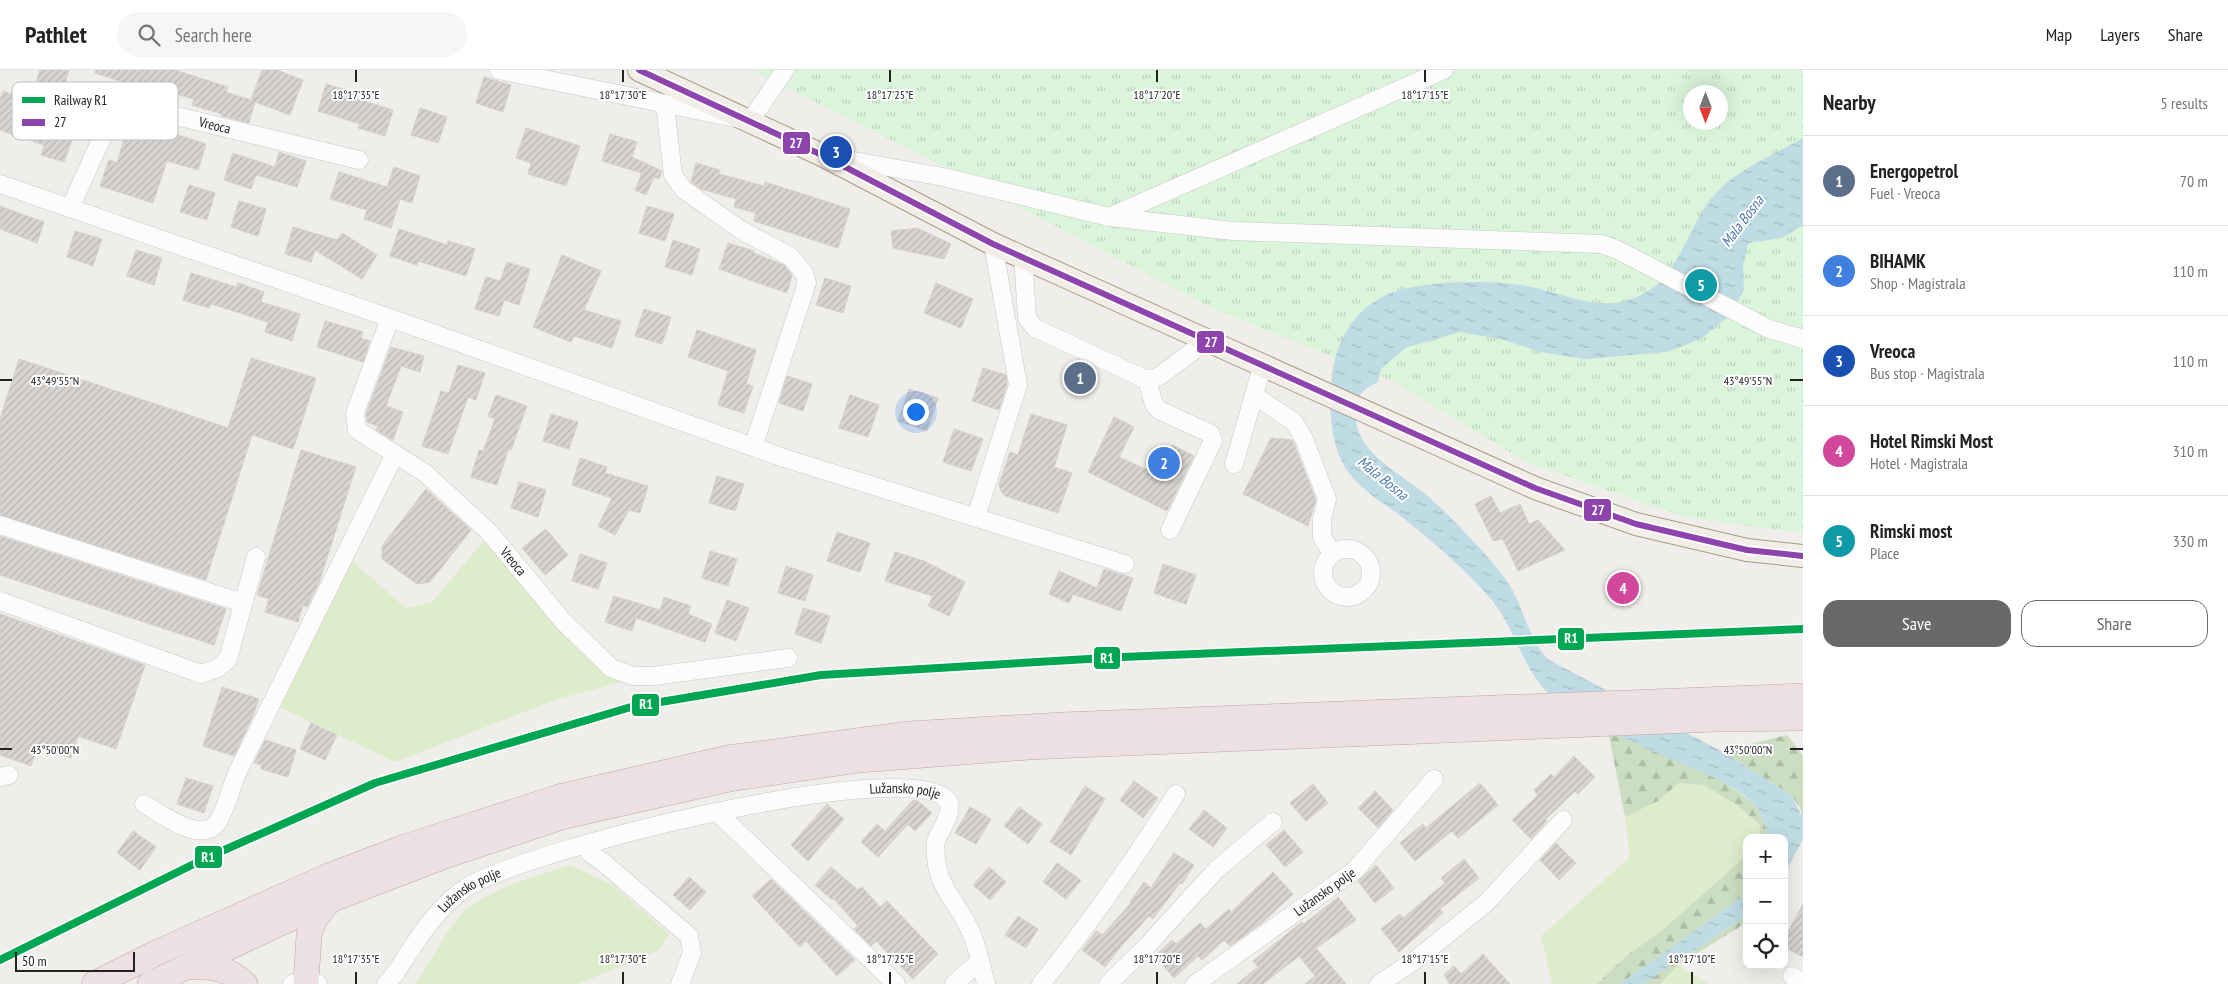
<!DOCTYPE html>
<meta charset="utf-8">
<style>
body{margin:0;font-family:"PT Sans Narrow",sans-serif;background:#f6f6f6;color:#222}
.controls{position:absolute;right:15px;bottom:15px;display:grid;overflow:hidden;border-radius:10px;box-shadow:0 5px 20px #0002}
.controls button{width:45px;height:45px;display:grid;place-items:center;padding:0;border:0;border-bottom:1px solid #e0e0e0;background:#fff;color:#222;font:25px sans-serif}
.compass{position:absolute;left:1683px;top:15px;width:45px;height:45px;border-radius:50%;background:#fff;box-shadow:0 5px 20px #0002;rotate:180deg}
.scale{position:absolute;left:15px;bottom:12px;width:120px;box-sizing:border-box;padding-left:5px;border:2px solid #222;border-top:0;font-size:14px;line-height:18px;white-space:nowrap;color:#222;-webkit-text-stroke:4px #fff;paint-order:stroke}
.you{position:absolute;left:915px;top:341px;width:18px;height:18px;margin:-12px;border:4px solid #fff;border-radius:50%;background:#1a73e8;box-shadow:0 0 0 8px #1a73e833}
.badge{display:grid;place-items:center;width:32px;height:32px;border-radius:50%;background:#6a6968;color:#fff;font-size:16px;font-weight:700}
.pin{position:absolute;translate:-50% -50%;border:2px solid #fff;box-shadow:0 1px 5px #0006}
.list{margin:0;padding:0;list-style:none}
h2{display:flex;justify-content:space-between;align-items:center;height:65px;margin:0;padding:0 20px;font-size:21px}
h2 small{font-size:16px;font-weight:400;color:#767676}
.list li{display:grid;grid-template-columns:32px 1fr auto;gap:15px;align-items:center;box-sizing:border-box;height:90px;padding:0 20px;border-top:1px solid #e0e0e0}
.list b{display:block;font-size:19px;white-space:nowrap}
.list p{margin:0;font-size:16px;white-space:nowrap;color:#767676}
.list em{font-size:16px;font-style:normal;color:#767676}
.actions{display:flex;gap:10px;padding:15px 20px}
.actions a{flex:1;padding:11px 0;border:1px solid #6a6968;border-radius:15px;text-align:center;font-size:18px;color:#6a6968}
.actions .main{background:#6a6968;color:#fff}
.icon{flex:none;width:28px;height:28px;fill:none;stroke:currentColor;stroke-width:2;stroke-linecap:round;stroke-linejoin:round}
.map{position:relative;flex:none;width:1803px;height:914px;overflow:hidden}
header{display:flex;align-items:center;gap:30px;box-sizing:border-box;height:70px;padding:0 25px;background:#fff;border-bottom:1px solid #e0e0e0}
header strong{font-size:24px}
nav{display:flex;gap:28px;margin-inline-start:auto;font-size:18px}
.search{width:350px;height:45px;background:#f6f6f6;display:flex;align-items:center;gap:12px;box-sizing:border-box;padding:0 18px;border-radius:28px;color:#767676;font-size:19px}
main{display:flex}
aside{flex:1;background:#fff}
.map>svg:first-child{display:block}
</style>
<header>
<strong>Pathlet</strong>
<div class="search"><svg class="icon" aria-label="search" viewBox="0 0 24 24"><circle cx="10" cy="10" r="6"/><path d="M15 15l6 6"/></svg>Search here</div>
<nav><a>Map</a><a>Layers</a><a>Share</a></nav>
</header>
<main>
<div class="map">
<svg width="1803" height="914" viewBox="0 0 1803 914">
<defs>
<pattern id="forest-firs" width="22" height="20" patternUnits="userSpaceOnUse" patternTransform="scale(1.25)"><rect width="22" height="20" fill="#cbdec1"/><path d="M5 1l3.5 6h-7zM16 11l3.5 6h-7z" fill="#aebea6"/></pattern>
<pattern id="park-tufts" width="24" height="20" patternUnits="userSpaceOnUse" patternTransform="scale(1.25)"><rect width="24" height="20" fill="#daf5da"/><path d="M3 7l-1-3M5 7V3M7 7l1-3M15 17l-1-3M17 17v-4M19 17l1-3" fill="none" stroke="#bbd2bb"/></pattern>
<pattern id="water-ripples" width="26" height="14" patternUnits="userSpaceOnUse" patternTransform="scale(1.25)"><rect width="26" height="14" fill="#bfdbe3"/><path d="M2 4q2-2 4 0t4 0M15 11q2-2 4 0t4 0" fill="none" stroke="#a4bcc2"/></pattern>
<pattern id="building-hatch" width="6" height="6" patternUnits="userSpaceOnUse" patternTransform="scale(1.25)"><rect width="6" height="6" fill="#d7d4d2"/><path d="M-1 1l2-2M0 6l6-6M5 7l2-2" fill="none" stroke="#b8b6b4"/></pattern>
</defs>
<rect width="100%" height="100%" fill="#f0eeeb"/>
<path fill="#ddeccb" d="M488 466 633 609 555 630 395 692 275 635 310 576 350 489 406 538 432 532Z
M1679 713 1704 715 1737 735 1760 755 1759 768H1747V785L1666 857 1625 887 1597 914H1552L1541 866 1630 787 1625 747 1658 731Z
M570 795 613 815 669 864 659 880 578 914H416C428 896 446 861 460 846 485 819 535 807 570 795Z
M1678 895 1709 914H1660Z"/>
<path fill="url(#forest-firs)" d="M1608 661C1647 678 1729 706 1755 736 1763 745 1766 757 1769 768H1759L1760 755 1737 735 1704 715 1679 713 1658 731 1625 747Z
M1787 665 1803 685V749L1800 738 1791 725 1721 681Z
M1747 785V823L1742 827 1620 914H1597L1625 887 1666 857Z
M1747 845V850L1738 858 1678 895 1660 914H1643Z"/>
<path fill="url(#park-tufts)" fill-rule="evenodd" d="M751 0H1803V463L1685 447 1526 392 1393 311 1212 238 907 78ZM1690 22H1720V52H1690Z"/>
<path fill="url(#water-ripples)" d="M1803 68V155L1782 168 1748 173 1743 197 1744 220 1729 246 1703 267 1688 274 1667 282 1585 289 1541 282 1504 270 1460 262 1405 278 1381 299 1378 312C1364 319 1358 323 1356 338 1350 382 1402 403 1429 427 1455 451 1482 479 1504 507 1524 532 1526 568 1549 590L1721 681 1791 725 1803 748V769L1784 805V768H1769C1766 757 1763 747 1757 738 1741 717 1710 706 1687 696 1645 677 1592 658 1556 630 1523 605 1517 560 1491 529 1466 501 1437 475 1407 451 1385 433 1355 418 1342 392 1329 366 1329 332 1332 304 1337 271 1352 243 1382 227 1413 209 1497 209 1532 217 1560 223 1591 238 1620 232 1682 220 1681 160 1717 122 1740 98 1775 84 1803 68Z
M1747 823 1746 846 1643 914H1620Z"/>
<path fill="url(#building-hatch)" stroke="#d3d0cc" d="M40 0H69L60 30 56 29 46 58 73 67 64 92 41 85 44 75 0 60V30L3 21 30 31Z
M96 0H175L228 17 226 22 251 30 262 0H277L303 10 290 45 255 32 249 53 222 46V44L192 35 194 29 133 13 132 15 95 3Z
M484 7 511 15 503 42 476 33Z
M326 14 353 22 351 27 393 40 385 66 358 58 360 54 318 41Z
M420 38 447 47 438 73 411 65Z
M130 48H137L158 54 157 58 206 74 198 100 167 91 153 133 100 116 109 90 117 93Z
M526 58 580 76 566 116 528 104 531 93 516 88Z
M610 64 637 72 632 87 662 101 659 109 654 107 646 125 635 120 642 103 602 91Z
M279 82 306 91 297 117 256 105 251 119 224 110 233 83 275 97Z
M696 93 720 100 719 104 764 116 765 112 850 139 838 178 754 151 756 143 734 137 736 129 701 119 691 112Z
M394 97 420 106 412 133 400 129 391 158 364 149 367 140 330 129 339 102 387 117Z
M189 115 215 123 207 150 180 142Z
M239 131 266 139 258 166 231 157Z
M0 136 44 152 37 173 0 159Z
M647 136 674 144 665 171 639 163Z
M293 157 337 170 342 163 377 185 362 209 315 180 311 192 285 184Z
M917 158 951 174 944 189 893 178 891 161Z
M399 159 447 175 448 171 475 179 466 206 418 191 417 195 390 186Z
M75 161 102 169 93 196 67 187Z
M673 170 700 179 692 205 665 197Z
M728 173 754 181V183L784 195 792 205 787 223 719 199Z
M136 180 162 188 154 215 127 206Z
M562 185 601 201 584 240 621 251 612 278 574 266 571 272 533 257Z
M507 192 530 199 519 235 504 230 499 246 475 239 486 207 500 211Z
M191 203 236 217 238 213 264 222 261 232 300 244 292 271 265 262 268 252 211 234 209 238 183 230Z
M825 208 851 216 843 243 816 235Z
M936 213 973 229 961 258 924 243Z
M644 239 671 247 662 274 635 266Z
M325 251 363 262 361 268 370 271 363 292 317 277Z
M697 260 756 280 746 314 753 316 744 343 718 335 728 301 688 287Z
M391 277 424 286 420 302 401 296 386 336 403 342 393 370 376 360 378 356 367 352 366 344Z
M251 288 316 308 293 379 252 365 206 510 0 445V349L19 289 228 358Z
M458 295 485 303 476 330 468 327 448 384 422 376 441 321 449 323Z
M983 298 1006 305 1007 314 999 340 972 331Z
M787 306 812 314 803 341 779 333Z
M909 319 938 328 927 361 898 351Z
M496 325 527 336 511 380H508L497 415 471 407 479 380 483 381 495 349 488 346Z
M850 325 879 335 868 367 839 358Z
M551 344 578 352 569 379 543 371Z
M1031 344 1067 355 1054 397 1072 403 1058 443 1005 426 1001 421 999 414 1010 382 1018 385Z
M1114 347 1134 357 1119 387 1158 405 1172 375 1194 386 1167 441 1088 402Z
M954 359 983 369 971 401 943 392Z
M1271 368 1292 370 1294 374 1316 430 1308 456 1243 424Z
M301 380 356 397 319 513 307 537 303 535 298 552 265 542 269 529 257 525Z
M580 388 607 397 605 403 648 416 640 443 629 440 615 465 598 456 612 428 572 415Z
M717 406 744 414 735 441 709 433Z
M519 412 546 420 538 447 511 438Z
M426 419 471 460 430 512 417 514 382 489V476Z
M1491 426 1500 443 1520 434 1529 454 1538 450 1565 480 1518 501 1503 469 1493 471 1475 434Z
M546 459 568 485 545 505 522 478Z
M837 462 870 473 860 502 827 491Z
M0 466 226 539 214 575 0 505Z
M710 481 737 489 728 516 702 508Z
M895 482 924 491 965 512 949 546 928 536 933 526 885 511Z
M580 484 607 493 598 519 572 511Z
M1163 494 1196 505 1186 534 1154 523Z
M786 496 813 505 805 531 778 523Z
M1104 499 1133 508 1121 541 1073 524 1069 533 1049 524 1059 501 1097 518Z
M614 526 660 540 664 527 691 536 688 544 712 554 705 572 636 548 632 561 605 552Z
M727 530 749 538 736 571 715 563Z
M803 538 830 546 821 573 795 564Z
M0 544 145 595 116 679 78 666 71 688 38 677 31 696 0 685Z
M222 617 259 629 253 646 234 686 203 676Z
M311 653 337 665 325 690 300 679Z
M265 670 296 680 288 707 261 699 262 695 254 693Z
M1574 686 1595 707 1578 724 1575 721 1545 750 1547 751 1531 769 1512 750 1538 725 1534 720 1551 704 1554 707Z
M186 708 213 716 204 743 177 734Z
M1134 711 1158 728 1143 748 1120 730Z
M1480 713 1498 735 1458 768 1452 761 1415 791 1400 773 1423 754 1426 758Z
M1313 714 1328 733 1306 751 1290 733Z
M1085 716 1105 729 1071 785 1050 772Z
M1375 721 1393 740 1378 758 1358 738Z
M913 730 918 731 932 743 915 761 908 754 878 787 861 772 877 754 885 761Z
M827 734 844 749 808 791 791 775Z
M970 737 991 749 976 774 955 763Z
M1019 737 1042 754 1028 774 1004 756Z
M1204 740 1227 758 1213 777 1189 759Z
M1284 760 1303 782 1285 797 1266 775Z
M133 761 156 777 140 800 117 783Z
M1556 773 1576 793 1559 810 1540 790Z
M1174 783 1194 795 1182 814 1180 813 1153 849 1149 846 1123 874 1105 897 1082 880 1096 861 1102 865 1131 833 1130 832 1144 812 1151 818Z
M1464 789 1479 808 1440 839 1443 843 1399 882 1381 859 1400 844 1403 848 1445 813 1441 808Z
M1057 793 1081 810 1066 829 1043 812Z
M1376 795 1394 818 1375 833 1358 811Z
M831 797 858 820 862 817 880 837 887 831 938 884 913 909 876 871 871 876 854 859 858 856 834 829 832 830 815 815Z
M989 797 1006 812 990 830 973 815Z
M1273 802 1293 824 1262 853 1230 876 1224 870 1202 890 1198 886 1174 908 1155 886 1172 870 1176 874 1200 853 1206 859 1229 839 1231 842Z
M689 807 706 822 690 840 673 825Z
M771 809 855 890 837 906 806 871 800 877 752 826Z
M1338 827 1356 850 1316 878 1346 914H1305L1315 906 1299 886 1263 914H1237L1258 897 1253 891 1302 852 1304 854Z
M1803 834V887L1784 877V869Z
M1018 846 1038 859 1026 878 1005 865Z
M1483 884 1510 914H1450L1444 905 1454 896 1461 904Z"/>
<g fill="none" stroke-linecap="round" stroke-linejoin="round">
<g stroke="#c9c8c7" stroke-width="19">
<g id="minor">
<path d="M499 0 750 51 785 0"/>
<path d="M665 35 673 105 684 120 741 160 791 187 804 203 807 213 753 377"/>
<path d="M837 88 943 107 1109 147 1233 161 1601 174 1618 180 1769 259 1803 269"/>
<path d="M0 114 390 248 787 389 1125 494"/>
<path id="s1" d="M70 138 110 50 118 38 139 37 359 90"/>
<path d="M1109 147 1444 0"/>
<path d="M1023 186 1027 248 1035 258 1147 310 1158 307 1208 270"/>
<path id="s2" d="M390 248 355 343 357 360 425 403 489 462 563 551 611 598 633 606H654L788 588"/>
<path d="M1147 310 1154 334 1159 340 1211 364 1213 371 1170 460"/>
<path d="M1254 325 1294 352 1304 369 1327 429 1322 449V467L1332 483"/>
<path d="M1234 394 1263 294"/>
<path d="M976 447 1018 315 993 174"/>
<path d="M0 455 243 533"/>
<circle cx="1347" cy="503" r="24"/>
<path d="M0 531 201 604 218 598 228 589 256 487"/>
<path d="M0 707 9 705"/>
<path d="M144 734C162 744 204 777 219 750 227 736 231 718 237 703L395 384"/>
<path d="M717 742 896 914"/>
<path d="M587 775 590 783 604 793 689 866 692 883 680 914"/>
<path d="M1792 906 1803 912"/>
<path d="M292 914 306 912 318 914"/>
<path id="s3" d="M386 914 395 904C415 873 436 837 467 817 527 780 889 689 944 727 959 737 940 759 936 771 935 777 936 788 937 795 941 819 958 835 968 856 977 873 981 895 986 914"/>
<path d="M954 914 980 891"/>
<path d="M1041 914C1090 853 1134 790 1176 724"/>
<path d="M1108 914 1146 877 1216 800 1273 752"/>
<path id="s4" d="M1195 914 1355 800 1434 709"/>
<path d="M1379 914 1414 891 1486 833 1563 750"/>
</g>
</g>
<g stroke="#a79c86" stroke-width="24">
<path id="major" d="M639 0 824 86 993 174 1535 418 1636 454 1747 480 1803 486"/>
</g>
<g stroke="#c5a2ac" stroke-width="26">
<path id="highway" d="M189 897C212 896 228 898 245 914
M306 912 309 865 314 850 330 830
M94 914 156 883 326 807 405 777 559 727 728 688 909 664 1062 655 1803 626
M150 914 330 830 442 787 565 746 729 709 859 690 1028 677 1715 649 1803 648"/>
</g>
<use href="#minor" stroke="#fdfcfc" stroke-width="18"/>
<use href="#major" stroke="#f3ede7" stroke-width="22"/>
<use href="#highway" stroke="#ece0e2" stroke-width="25"/>
<g stroke="#fff" stroke-width="10">
<path id="bus-1" d="M639 0 824 86 993 174 1535 418 1636 454 1747 480 1803 486"/>
</g>
<use href="#bus-1" stroke="#8e44ad" stroke-width="6"/>
<g stroke="#fff" stroke-width="11">
<path id="rail-1" d="M0 890 204 789 375 713 631 637 821 605 1122 587 1803 559"/>
</g>
<use href="#rail-1" stroke="#00a651" stroke-width="8"/>
</g>
<path fill="none" stroke="#222" stroke-width="2" d="M356 0V12M623 0V12M890 0V12M1157 0V12M1425 0V12M0 310H12M1790 310H1803M0 679H12M1790 679H1803M356 902V914M623 902V914M890 902V914M1157 902V914M1425 902V914M1692 902V914"/>
<g text-anchor="middle" dominant-baseline="central" stroke-width="4" stroke-linejoin="round" paint-order="stroke">
<g font-size="14" fill="#222" stroke="#fff">
<text stroke="none"><textPath href="#s1" startOffset="210">Vreoca</textPath></text>
<text stroke="none"><textPath href="#s2" startOffset="324">Vreoca</textPath></text>
<text stroke="none"><textPath href="#s3" startOffset="579">Lužansko polje</textPath></text>
<text stroke="none"><textPath href="#s4" startOffset="159">Lužansko polje</textPath></text>
<text stroke="none"><textPath href="#s3" startOffset="128">Lužansko polje</textPath></text>
</g>
<g font-size="15" font-style="italic" fill="#4a7aab" stroke="#fff">
<text transform="translate(1742 151) rotate(-53)">Mala Bosna</text>
<text transform="translate(1383 408) rotate(39)">Mala Bosna</text>
</g>
</g>
<rect x="12" y="12" width="166" height="58" rx="8" fill="#fff" stroke="#bdbdbd" stroke-width="1"/>
<rect x="22" y="27" width="23" height="6" fill="#00a651"/>
<rect x="22" y="49" width="23" height="7" fill="#8e44ad"/>
<g font-size="14" fill="#222">
<text x="54" y="35">Railway R1</text>
<text x="54" y="57">27</text>
</g>
<g font-size="12" text-anchor="middle" fill="#222" stroke="#fff" stroke-width="4" stroke-linejoin="round" paint-order="stroke">
<text x="356" y="29">18°17'35"E</text>
<text x="623" y="29">18°17'30"E</text>
<text x="890" y="29">18°17'25"E</text>
<text x="1157" y="29">18°17'20"E</text>
<text x="1425" y="29">18°17'15"E</text>
<text x="1748" y="315">43°49'55"N</text>
<text x="55" y="315">43°49'55"N</text>
<text x="1748" y="684">43°50'00"N</text>
<text x="55" y="684">43°50'00"N</text>
<text x="356" y="893">18°17'35"E</text>
<text x="623" y="893">18°17'30"E</text>
<text x="890" y="893">18°17'25"E</text>
<text x="1157" y="893">18°17'20"E</text>
<text x="1425" y="893">18°17'15"E</text>
<text x="1692" y="893">18°17'10"E</text>
</g>
<g stroke="#fff" stroke-width="2">
<rect x="782" y="61" width="29" height="24" rx="5" fill="#8e44ad"/>
<rect x="1196" y="260" width="29" height="24" rx="5" fill="#8e44ad"/>
<rect x="1583" y="428" width="29" height="24" rx="5" fill="#8e44ad"/>
<rect x="1557" y="557" width="28" height="24" rx="5" fill="#00a651"/>
<rect x="1093" y="576" width="28" height="24" rx="5" fill="#00a651"/>
<rect x="631" y="623" width="29" height="24" rx="5" fill="#00a651"/>
<rect x="194" y="775" width="29" height="24" rx="5" fill="#00a651"/>
</g>
<g font-size="14" text-anchor="middle" font-weight="bold" fill="#fff">
<text x="796" y="78">27</text>
<text x="1211" y="277">27</text>
<text x="1598" y="445">27</text>
<text x="1571" y="573">R1</text>
<text x="1107" y="593">R1</text>
<text x="646" y="639">R1</text>
<text x="208" y="792">R1</text>
</g>
</svg>
<div class="controls">
<button>+</button>
<button>−</button>
<button><svg class="icon" aria-label="locate" viewBox="0 0 24 24"><circle cx="12" cy="12" r="6"/><path d="M12 2v4M12 18v4M2 12h4M18 12h4"/></svg></button>
</div>
<svg class="compass" viewBox="-18 -18 36 36"><path d="M0-13l5 13h-10z" fill="#e53935"/><path d="M0 13l5-13h-10z" fill="#767676"/></svg>
<div class="scale">50 m</div>
<div class="you"></div>
<div class="pin badge" style="left:1080px;top:308px;background:#5c6f8a">1</div>
<div class="pin badge" style="left:1164px;top:393px;background:#3f7fe0">2</div>
<div class="pin badge" style="left:836px;top:82px;background:#1a4fb4">3</div>
<div class="pin badge" style="left:1623px;top:518px;background:#d1479c">4</div>
<div class="pin badge" style="left:1701px;top:215px;background:#0f9aa8">5</div>
</div>
<aside>
<h2>Nearby<small>5 results</small></h2>
<ul class="list">
<li><span class="badge" style="background:#5c6f8a">1</span><div><b>Energopetrol</b><p>Fuel · Vreoca</p></div><em>70 m</em></li>
<li><span class="badge" style="background:#3f7fe0">2</span><div><b>BIHAMK</b><p>Shop · Magistrala</p></div><em>110 m</em></li>
<li><span class="badge" style="background:#1a4fb4">3</span><div><b>Vreoca</b><p>Bus stop · Magistrala</p></div><em>110 m</em></li>
<li><span class="badge" style="background:#d1479c">4</span><div><b>Hotel Rimski Most</b><p>Hotel · Magistrala</p></div><em>310 m</em></li>
<li><span class="badge" style="background:#0f9aa8">5</span><div><b>Rimski most</b><p>Place</p></div><em>330 m</em></li>
</ul>
<div class="actions"><a class="main">Save</a><a>Share</a></div>
</aside>
</main>
